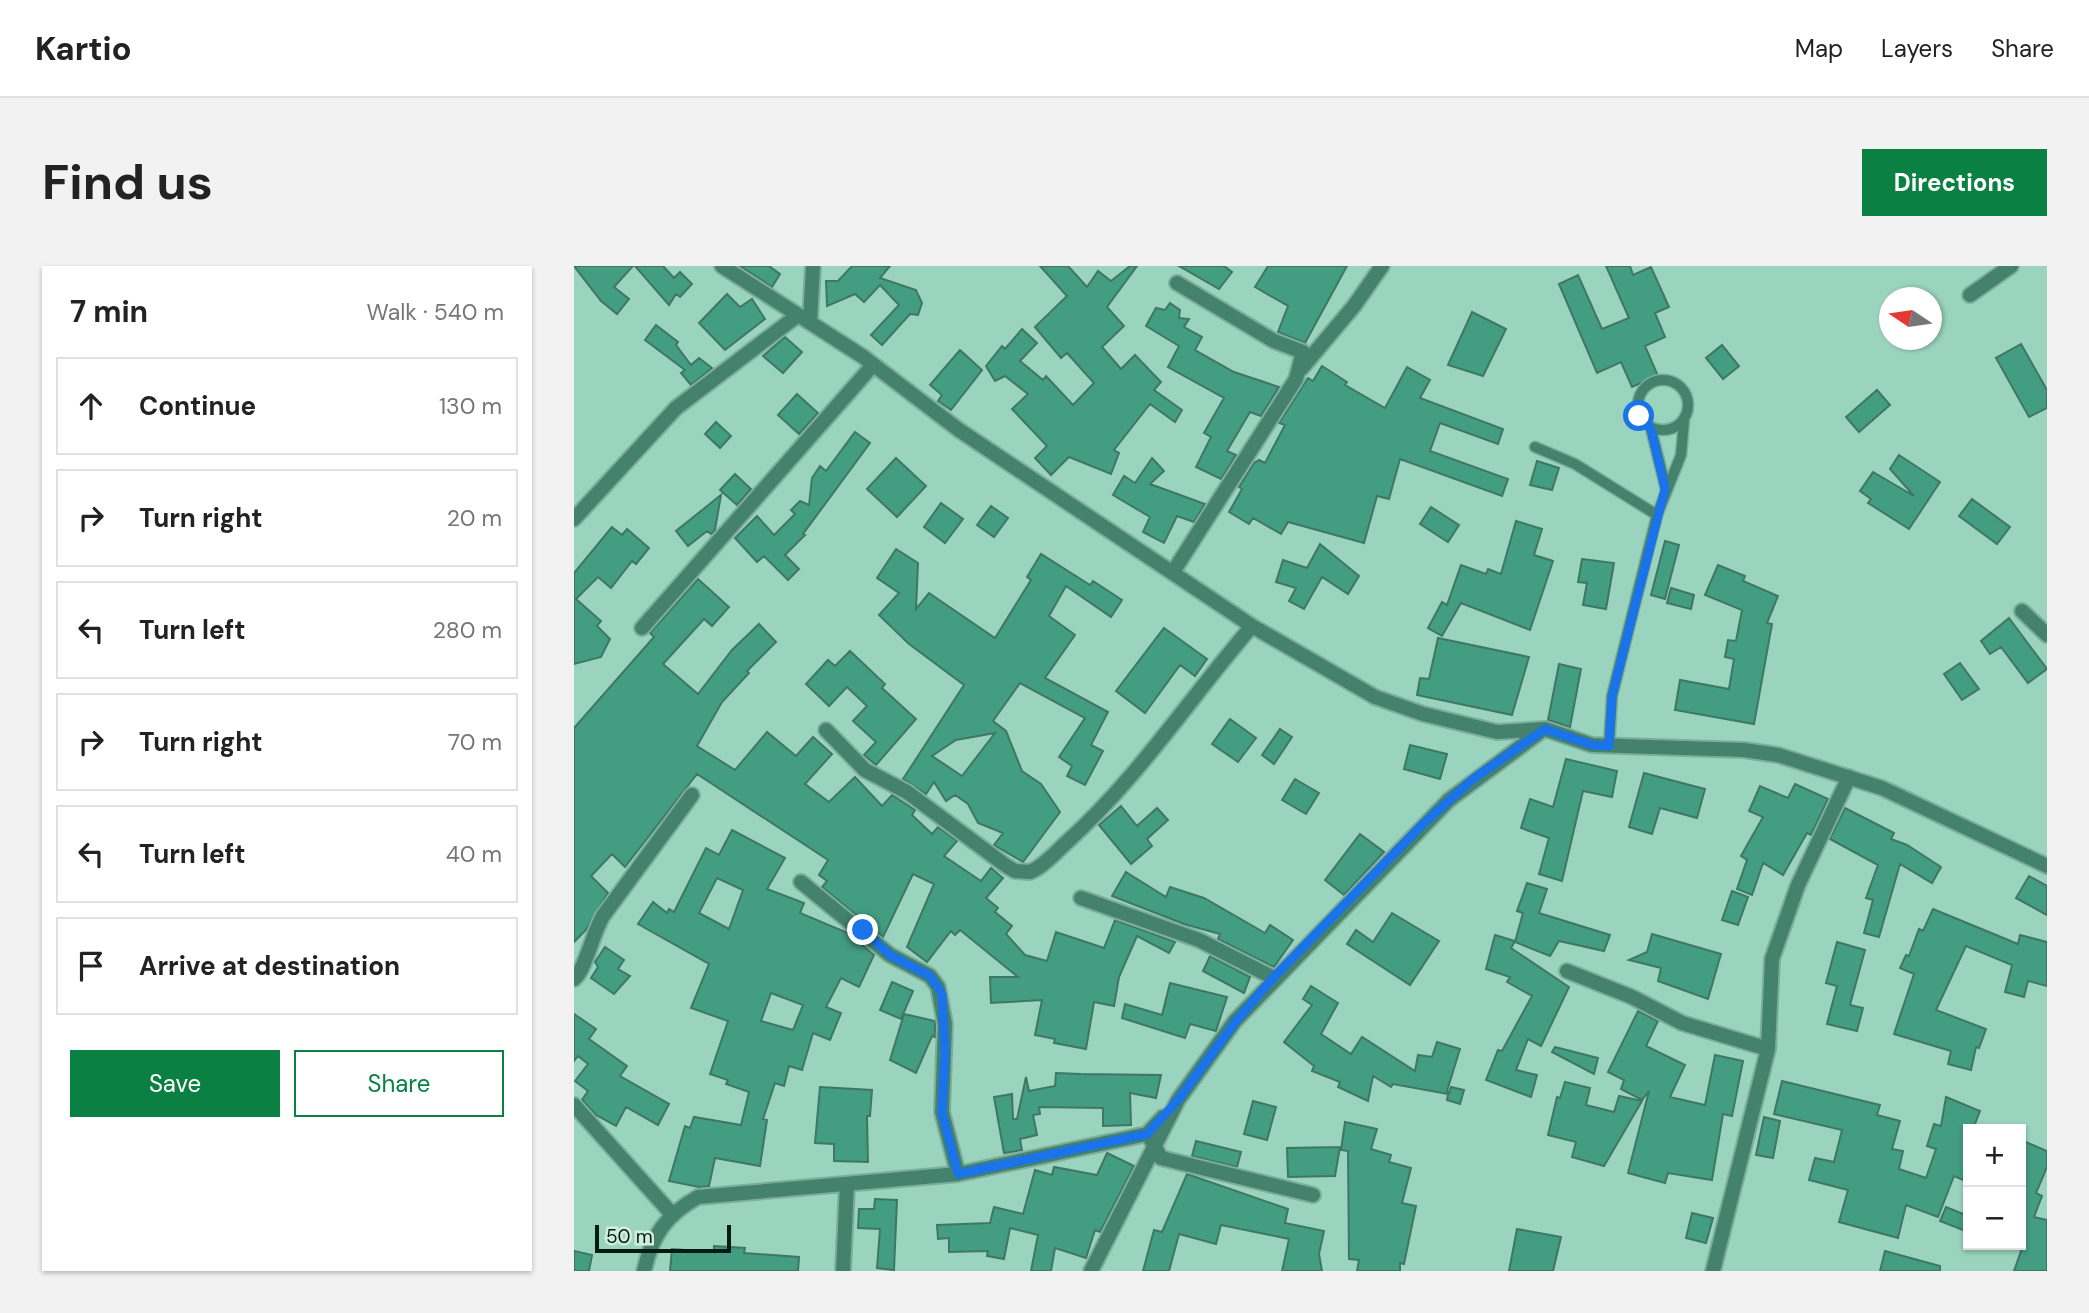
<!DOCTYPE html>
<meta charset="utf-8">
<style>
body{margin:0;font-family:"DM Sans",sans-serif;background:#f2f2f2;color:#222}
.controls{position:absolute;right:21px;bottom:21px;display:grid;overflow:hidden;border-radius:0px;box-shadow:0 2px 5px #0004}
.controls button{width:63px;height:63px;display:grid;place-items:center;padding:0;border:0;border-bottom:2px solid #e0e0e0;background:#fff;color:#222;font:35px sans-serif}
.compass{position:absolute;left:1305px;top:21px;width:63px;height:63px;border-radius:50%;background:#fff;box-shadow:0 2px 5px #0004;rotate:283deg}
.scale{position:absolute;left:21px;bottom:18px;width:136px;box-sizing:border-box;padding-left:7px;border:4px solid #041b14;border-top:0;font-size:19px;line-height:24px;white-space:nowrap;color:#041b14;-webkit-text-stroke:5px #d1ede2;paint-order:stroke}
.stop{position:absolute;width:21px;height:21px;margin:-16px;border:5px solid #1a73e8;border-radius:50%;background:#fff}
.stop.end{background:#1a73e8;border-color:#fff;box-shadow:0 2px 7px #0008}
.list{margin:0;padding:0;list-style:none}
h2{display:flex;justify-content:space-between;align-items:center;height:91px;margin:0;padding:0 28px;font-size:30px}
h2 small{font-size:23px;font-weight:400;color:#767676}
.list li{display:grid;grid-template-columns:46px 1fr auto;gap:21px;align-items:center;box-sizing:border-box;height:98px;margin:0 14px 14px;padding:0 14px;border:2px solid #e0e0e0;border-radius:0px}
.list b{display:block;font-size:26px;white-space:nowrap}
.list em{font-size:23px;font-style:normal;color:#767676}
.actions{display:flex;gap:14px;padding:21px 28px}
.actions a{flex:1;padding:16px 0;border:2px solid #0b8043;border-radius:0px;text-align:center;font-size:24px;color:#0b8043}
.actions .main{background:#0b8043;color:#fff}
.icon{flex:none;width:38px;height:38px;fill:none;stroke:currentColor;stroke-width:2;stroke-linecap:round;stroke-linejoin:round}
.map{position:relative;flex:none;width:1473px;height:1005px;overflow:hidden;border-radius:0px}
header{display:flex;align-items:center;gap:42px;box-sizing:border-box;height:98px;padding:0 35px;background:#fff;border-bottom:2px solid #e0e0e0}
header strong{font-size:33px}
nav{display:flex;gap:38px;margin-inline-start:auto;font-size:24px}
.intro{display:flex;align-items:center;justify-content:space-between;box-sizing:border-box;height:168px;padding:0 42px}
h1{margin:0;font-size:49px}
.button{padding:18px 32px;border-radius:0px;background:#0b8043;color:#fff;font-size:24px;font-weight:700}
main{display:flex;gap:42px;padding:0 42px}
aside{flex:1;background:#fff;border-radius:0px;box-shadow:0 2px 5px #0004}
.map>svg:first-child{display:block}
</style>
<header>
<strong>Kartio</strong>
<nav><a>Map</a><a>Layers</a><a>Share</a></nav>
</header>
<div class="intro"><h1>Find us</h1><a class="button">Directions</a></div>
<main>
<aside>
<h2>7 min<small>Walk · 540 m</small></h2>
<ul class="list">
<li><svg class="icon" aria-label="ahead" viewBox="0 0 24 24"><path d="M12 20V5M6 11l6-6 6 6"/></svg><div><b>Continue</b></div><em>130 m</em></li>
<li><svg class="icon" aria-label="right" viewBox="0 0 24 24"><path d="M7 20v-9h11M14 6l5 5-5 5"/></svg><div><b>Turn right</b></div><em>20 m</em></li>
<li><svg class="icon" aria-label="left" viewBox="0 0 24 24"><path d="M17 20v-9H6M10 6l-5 5 5 5"/></svg><div><b>Turn left</b></div><em>280 m</em></li>
<li><svg class="icon" aria-label="right" viewBox="0 0 24 24"><path d="M7 20v-9h11M14 6l5 5-5 5"/></svg><div><b>Turn right</b></div><em>70 m</em></li>
<li><svg class="icon" aria-label="left" viewBox="0 0 24 24"><path d="M17 20v-9H6M10 6l-5 5 5 5"/></svg><div><b>Turn left</b></div><em>40 m</em></li>
<li><svg class="icon" aria-label="arrive" viewBox="0 0 24 24"><path d="M6 21V4h12l-3 4 3 4H6"/></svg><div><b>Arrive at destination</b></div></li>
</ul>
<div class="actions"><a class="main">Save</a><a>Share</a></div>
</aside>
<div class="map">
<svg width="1473" height="1005" viewBox="0 0 1473 1005">
<rect width="100%" height="100%" fill="#9ad3be"/>
<path fill="#439d81" stroke="#3f7764" stroke-width="2" fill-rule="evenodd" d="M0 0H59L40 21 55 33 43 48 27 35Z
M61 0H89L100 12 106 6 118 18 106 31 102 28 95 39Z
M166 0H195L206 8 198 21Z
M278 0H316L306 12 342 24 348 37 344 49 336 48 308 79 297 69 325 39 306 19 290 36 281 28 253 40 252 15H264Z
M466 0H494L513 21 524 5 537 15 556 0H563L533 41 550 60 528 81 547 103 561 89 587 116 580 124 608 144 601 156 576 138 540 184 545 187 537 208 495 191 477 209 461 192 473 180 438 143 454 128 431 110 421 115 412 100 428 80 431 83 448 63 463 77 446 95 469 114 472 110 499 139 520 117 493 87 487 92 461 61 493 30Z
M605 0H650L658 6 645 23Z
M694 0H773L731 77 704 66 714 40 681 21Z
M1032 0H1056L1059 9 1077 1 1095 41 1081 47 1091 71 1071 80 1084 110 1058 121 1047 96 1023 107 985 18 1004 9 1028 63 1055 52Z
M153 28 166 41 178 33 191 53 151 84 125 57Z
M596 37 606 44 605 52 615 53 610 61 628 71 621 84 660 106 705 121 687 150 676 146 653 185 662 189 647 213 622 201 637 171 630 167 650 132 594 101 605 80 572 60 582 42 591 44Z
M898 46 932 63 909 110 874 99Z
M82 59 104 76 102 79 117 99 125 92 138 102 117 119 107 107 111 104 71 74Z
M211 71 228 86 209 107 189 90Z
M1447 78 1473 124V142L1455 151 1422 92Z
M1148 79 1165 100 1149 113 1132 92Z
M386 84 408 104 377 144 364 135 368 129 356 119Z
M748 100 773 116 771 119 811 142 833 101 856 114 846 132 929 163 924 178 866 157 856 185 934 213 928 230 826 193 815 233 803 230 790 277 714 256 707 268 679 252 675 258 655 246 668 223 665 221 680 197 685 194 691 197 711 159 705 157 734 112 739 115Z
M1303 124 1316 139 1285 166 1272 151Z
M223 128 244 147 225 168 204 149Z
M142 156 157 170 146 182 131 168Z
M281 166 296 177 229 268 231 269 211 289 225 303 214 314 190 290 183 296 161 272 183 250 200 269 221 248 217 244 226 235 235 239 238 212 246 200 252 205Z
M1325 189 1366 216 1335 263 1294 237 1297 233 1286 225 1299 206 1340 230 1316 203Z
M322 192 352 220 323 251 293 223Z
M578 192 590 205 576 218 631 238 620 256 603 250 590 277 569 266 576 251 539 229 550 210 561 217Z
M963 195 985 202 978 224 956 219Z
M161 208 177 223 163 239 146 224Z
M147 229 141 264 137 268 133 265 114 280 102 265Z
M1398 233 1436 261 1423 278 1385 250Z
M367 237 389 253 371 277 350 261Z
M417 240 434 252 420 271 403 259Z
M857 241 885 259 874 276 846 258Z
M942 255 968 263 960 289 979 295 956 364 887 337 868 370 854 362 868 336 873 339 887 299 912 308 914 303 927 308Z
M38 261 48 269 53 263 75 282 62 298 58 295 37 322 24 311 2 333 27 355 23 360 36 373 27 391 0 398V307Z
M1091 275 1105 279 1091 333 1077 329Z
M746 278 785 310 774 328 748 311 730 343 715 335 722 322 702 316 709 294 733 302Z
M322 283 344 297 342 343 355 327 421 372 457 314 453 311 467 288 516 319 519 315 548 334 537 351 492 320 475 350 501 369 471 412 534 446 517 479 529 485 511 519 493 510 498 500 485 491 511 452 446 417 419 455 432 465 448 505 467 518 486 546 449 596 420 579 429 567 404 557 394 538 381 529 372 535 360 516 352 528 329 513 390 419 335 378 305 349 325 327 303 312ZM421 467 388 510 358 490 382 474Z
M1008 293 1040 297 1032 343 1009 339 1013 317 1004 316Z
M1144 299 1171 310 1169 315 1204 330 1193 357 1198 358 1180 458 1101 444 1106 414 1155 423 1160 393 1151 391 1154 374 1162 375 1168 344 1131 329Z
M124 313 155 341 138 360 130 353 89 398 124 428 158 384 185 358 202 376 173 405 175 407 148 436 123 480 161 504 193 466 222 490 239 471 258 488 231 518 255 536 281 511 308 540 318 529 341 544 338 549 358 568 364 561 383 575 370 590 407 615 417 602 429 612 412 632 424 642 421 646 438 660 432 668 451 689 473 695 482 666 530 682 541 654 601 676 595 687 563 670 545 711 540 740 520 736 512 783 480 777 481 773 461 769 468 734 417 737 416 711H444L386 664 381 669 377 665 353 696 333 681 360 618 339 608 309 671 248 621 253 615 245 609 254 594 123 508 51 601 38 588 17 610 34 627 12 664 0 676V462L80 371 76 367Z
M1097 322 1120 329 1117 343 1093 337Z
M1435 352 1473 403 1454 417 1427 381 1416 388 1407 375Z
M590 362 633 393 621 410 606 399 571 447 542 425Z
M864 372 955 391 938 449 843 429 846 412 855 413Z
M276 385 311 418 308 422 342 453 302 499 290 489 302 476 279 455 293 440 273 421 255 440 232 418 254 394 261 400Z
M1386 397 1405 423 1388 434 1370 408Z
M985 398 1007 403 996 461 974 454Z
M656 453 682 472 664 496 638 478Z
M706 463 718 471 700 498 688 489Z
M836 479 873 488 866 513 830 503Z
M992 493 1043 505 1038 531 1009 525 988 615 965 608 975 572 947 562 956 533 979 541Z
M1070 507 1131 523 1123 552 1086 542 1078 568 1055 561Z
M721 513 745 527 732 548 708 534Z
M1221 518 1254 533 1237 569 1233 567 1209 609 1189 597 1178 629 1163 623 1173 594 1167 590 1189 551 1175 545 1186 520 1214 532Z
M547 540 563 560 583 542 594 554 573 573 578 580 557 598 525 559Z
M1271 542 1320 567 1317 573 1333 579 1367 601 1358 617 1326 598 1305 671 1290 667 1299 634 1292 632 1304 599 1256 573Z
M158 564 211 592 193 623 230 637 226 647 274 667 300 689 285 721 267 712 252 741 267 747 256 774 239 767 228 804 215 800 210 820 201 817 189 853 193 854 186 900 141 892 135 920 125 921 95 915 111 860 116 862 120 851 167 859 175 826 152 818 154 814 136 808 154 755 117 742 135 698 64 658 79 636 93 647 95 643 100 646 132 582 145 589ZM143 612 169 624 155 663 125 647ZM197 727 229 739 219 764 187 755Z
M786 568 810 586 770 629 751 614Z
M552 606 592 631 596 621 630 632 691 667 696 659 719 674 700 701 644 673 646 668 610 658 538 630Z
M1455 610 1473 620V649L1442 632Z
M953 617 973 623 965 647 1036 669 1030 685 985 675 976 690 941 676 949 647 943 645Z
M1158 625 1174 631 1164 659 1148 654Z
M1359 643 1444 678 1446 669 1473 676V720L1454 715 1450 731 1431 726 1438 699 1392 680 1362 744 1412 763 1405 782 1402 781 1397 804 1374 798 1377 785 1320 768 1340 708 1326 702 1332 689 1335 690 1345 663 1349 665Z
M818 647 865 675 836 719 773 678 782 664 799 676Z
M1078 668 1147 688 1134 733 1084 715 1087 702 1055 694 1073 686Z
M921 669 941 675 937 682 995 721 967 780 954 773 942 804 963 809 957 831 912 814 924 784 928 785 958 730 933 716 936 711 912 703Z
M1263 676 1291 684 1276 739 1289 742 1283 765 1253 758 1263 720 1252 717Z
M31 681 50 694 44 703 56 710 40 728 17 712 24 701 21 696Z
M636 690 676 711 670 727 629 705Z
M318 716 339 725 327 753 306 744Z
M596 717 653 731 642 765 616 758 611 772 548 752 551 738 588 749Z
M737 720 764 737 747 768 777 788 788 771 841 805 844 789 858 791 863 776 886 783 873 825 875 827 877 821 890 824 886 838 873 834 874 828 819 818 817 821 799 810 794 835 764 821 766 816 738 805 740 800 710 776 738 739 729 733Z
M1064 745 1084 755 1072 780 1111 799 1096 831 1131 839 1141 789 1169 795 1158 850 1149 848 1138 914 1094 907 1091 917 1054 907 1075 825 1068 834 1047 823 1050 814 1034 806Z
M0 748 22 763 15 773 53 800 46 810 95 838 84 859 52 841 42 860 22 849 8 834 14 825 1 815 14 798 4 790 0 795Z
M330 748 361 755V771L358 770 342 807 316 794Z
M981 781 1024 792 1020 808 978 786Z
M482 807 507 808 587 809 582 832 556 827 557 859 529 860V842L465 841 466 848 459 849 463 869 446 873 448 884 430 887 420 831 438 828 439 853H443L452 811 455 825 481 820Z
M1208 815 1306 839 1303 849 1326 855 1318 883 1329 885 1325 903 1352 912 1362 883 1353 880 1360 858 1367 860 1372 831 1406 845 1399 863H1394V916L1380 910 1364 951 1332 939 1324 972 1265 956 1274 924 1235 914 1241 892 1260 896 1268 864 1200 848Z
M991 816 1016 822 1012 839 1040 846 1045 830 1068 835 1030 900 998 891 1002 876 974 869 983 831 986 832Z
M246 821 298 824 296 850H293L294 896 260 895V878L241 877Z
M679 835 702 841 693 874 670 868Z
M1190 851 1206 855 1199 892 1182 889Z
M771 856 803 863 797 883 817 889 815 896 837 902 828 937 842 940 830 998 826 997V1005H783L785 994 775 993 774 885 767 884Z
M1447 874 1473 885V901L1462 927 1468 930 1460 951 1473 954V1005H1440L1447 985Z
M622 875 667 886 663 901 618 890Z
M766 881 761 910 714 911 713 882Z
M533 887 560 900 526 966 521 964 512 992 481 982 477 1005H457L464 969 436 962 430 993 413 990 414 985 375 986V972L364 973 363 959 416 957 420 941 449 948 461 904 478 909 480 901 523 909Z
M613 908 714 943 711 957 750 965 745 988 748 1005H708L715 973 647 959 642 978 605 968 595 1005H569L580 964 588 966Z
M301 933 323 934 320 1004 303 1002 306 963 284 962 285 943H300Z
M1372 941 1394 950V966L1366 955Z
M1118 947 1139 952 1132 977 1112 972Z
M943 963 987 971 979 1005H935Z
M140 980 171 982 170 987 225 991 224 1005H96L98 983 140 986Z
M0 985 18 989 15 1005H0Z
M1311 985 1366 1000V1005H1306Z"/>
<g fill="none" stroke-linecap="round" stroke-linejoin="round">
<g stroke="#7cae9c" stroke-width="13">
<path id="lane" d="M1064 139a25 25 0 1 1 50 0a25 25 0 1 1-50 0Z
M1077 163 1092 223
M961 181 1001 198 1083 249 1038 430 1035 480
M1083 249 1107 189 1110 155"/>
</g>
<g stroke="#7cae9c" stroke-width="18">
<path id="street" d="M148 0 288 90 385 164 678 360 801 431 849 448 923 466 971 463 1018 479 1170 484 1204 489 1308 522 1473 600
M1396 29 1437 0
M236 55 239 0
M727 103 780 40 808 0
M0 253 102 142 224 49
M599 306 722 113 729 86 700 75 603 17
M1448 345 1473 369
M68 362 299 99
M252 464 291 504 333 526 431 599 441 605 456 606C470 600 482 586 493 576 564 512 616 432 678 360
M227 616 316 689 356 710 364 721 371 758 368 846 384 908
M507 632 625 674 700 712
M993 705 1058 731 1108 757 1194 783
M0 713C11 705 19 666 29 650L118 529
M0 839 97 947
M577 874 587 892 739 929
M70 1005C78 969 92 949 124 931L384 908 573 868 589 851
M269 1005 273 918
M517 1005 604 834 661 755 875 534 970 463
M1139 1005 1194 783 1198 693 1224 619 1275 511"/>
</g>
<use href="#lane" stroke="#44826d" stroke-width="10"/>
<use href="#street" stroke="#44826d" stroke-width="14"/>
</g>
<g fill="none" stroke-linecap="round" stroke-linejoin="round">
<path stroke="#1a73e8" stroke-width="9" d="M289 664 316 689 356 710 368 728 371 786 368 846 384 908 573 868 604 834 662 755 699 712 848 559 899 513 971 463 1018 479 1035 480 1038 430 1091 223 1077 163 1065 150"/>
</g>
</svg>
<div class="controls">
<button>+</button>
<button>−</button>
</div>
<svg class="compass" viewBox="-18 -18 36 36"><path d="M0-13l5 13h-10z" fill="#e53935"/><path d="M0 13l5-13h-10z" fill="#767676"/></svg>
<div class="scale">50 m</div>
<div class="stop" style="left:1065px;top:150px"></div>
<div class="stop end" style="left:289px;top:664px"></div>
</div>
</main>
